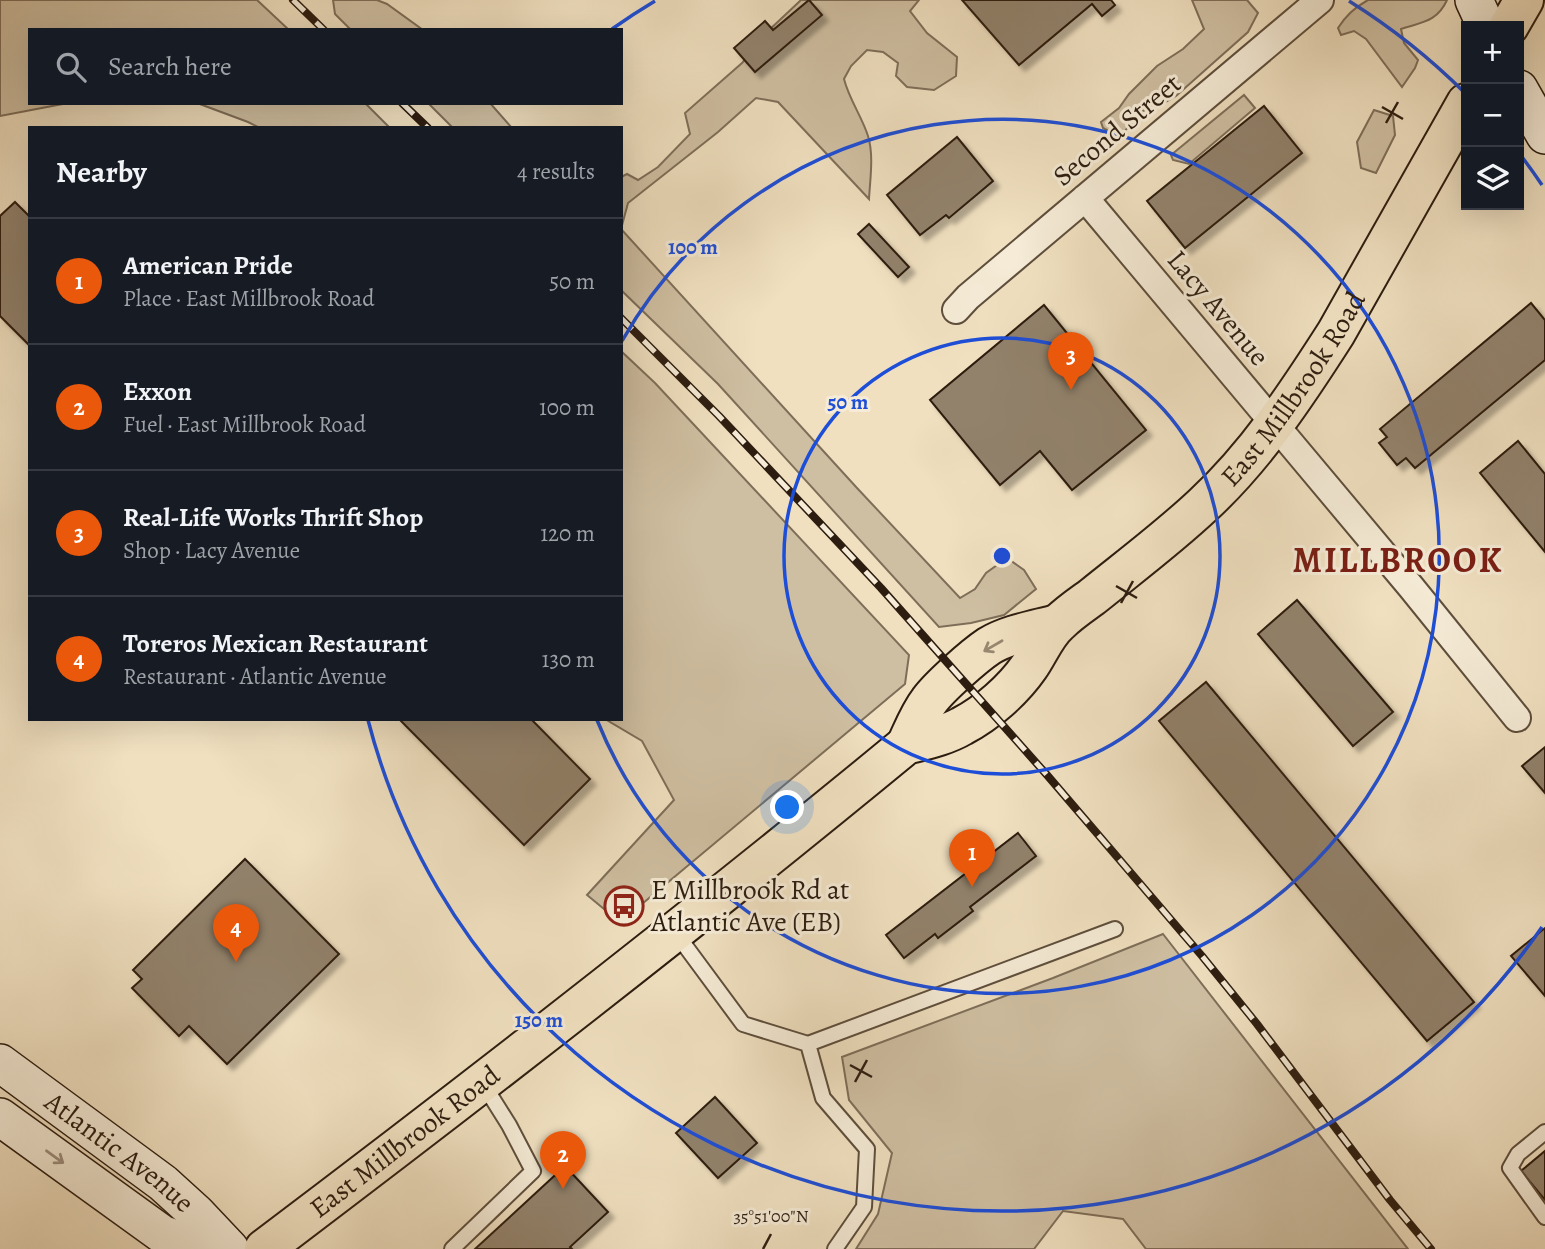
<!DOCTYPE html>
<meta charset="utf-8">
<style>
body{margin:0;font-family:Alegreya,serif;background:#242831;color:#f1f3f6}
.controls{position:absolute;right:21px;top:21px;display:grid;overflow:hidden;border-radius:0px;box-shadow:0 7px 28px #0002}
.controls button{width:63px;height:63px;display:grid;place-items:center;padding:0;border:0;border-bottom:2px solid #363941;background:#171b24;color:#f1f3f6;font:35px sans-serif}
.you{position:absolute;left:788px;top:808px;width:24px;height:24px;margin:-18px;border:5px solid #fff;border-radius:50%;background:#1a73e8;box-shadow:0 0 0 10px #1a73e833}
.badge{display:grid;place-items:center;width:46px;height:46px;border-radius:50%;background:#ea580c;color:#fff;font-size:23px;font-weight:700}
.pin{position:absolute;translate:-50% -58px;filter:drop-shadow(0 2px 4px #0008)}
.pin::after{content:'';position:absolute;top:37px;width:24px;height:21px;background:inherit;clip-path:polygon(0 0,100% 0,50% 100%)}
.list{margin:0;padding:0;list-style:none}
h2{display:flex;justify-content:space-between;align-items:center;height:91px;margin:0;padding:0 28px;font-size:30px}
h2 small{font-size:23px;font-weight:400;color:#9ea1a6}
.list li{display:grid;grid-template-columns:46px 1fr auto;gap:21px;align-items:center;box-sizing:border-box;height:126px;padding:0 28px;border-top:2px solid #363941}
.list b{display:block;font-size:26px;white-space:nowrap}
.list p{margin:0;font-size:23px;white-space:nowrap;color:#9ea1a6}
.list em{font-size:23px;font-style:normal;color:#9ea1a6}
.icon{flex:none;width:38px;height:38px;fill:none;stroke:currentColor;stroke-width:2;stroke-linecap:round;stroke-linejoin:round}
.map{position:relative;flex:none;width:1545px;height:1249px;overflow:hidden}
.search{position:absolute;background:#171b24;box-shadow:0 7px 28px #0002;left:28px;top:28px;width:595px;height:77px;display:flex;align-items:center;gap:18px;box-sizing:border-box;padding:0 24px;border-radius:0px;color:#9ea1a6;font-size:26px}
.panel{position:absolute;background:#171b24;box-shadow:0 7px 28px #0002;left:28px;top:126px;width:595px;height:595px;border-radius:0px}
.map>svg:first-child{display:block}
</style>
<div class="map">
<svg width="1545" height="1249" viewBox="0 0 1545 1249">
<defs>
<filter id="shadow"><feDropShadow dx="6" dy="6" stdDeviation="2" flood-color="#0004"/></filter>
</defs>
<rect width="100%" height="100%" fill="#f0e0c0"/>
<filter id="stains"><feTurbulence type="fractalNoise" baseFrequency=".00286" numOctaves="4"/><feColorMatrix values="0 0 0 0 .2 0 0 0 0 .09 0 0 0 0 .02 0 0 0 .5 -.17"/></filter>
<radialGradient id="worn" r=".72"><stop offset=".6" stop-color="#630" stop-opacity="0"/><stop offset="1" stop-color="#630" stop-opacity=".3"/></radialGradient>
<path fill="#cfbfa2" stroke="#7e6e59" stroke-width="2" d="M0 0H257L289 30H30V103H68L0 116Z
M333 0H377L387 4 423 30H351L335 14Z
M801 0H919L910 11 927 33 957 57 956 76 934 90 907 87 896 76 898 63 883 52 867 50 851 66 844 79C849 99 862 117 868 136 874 155 870 180 869 199L778 102 756 98 718 132 628 203 621 229 857 488 960 598 975 589 986 573 1007 558 1024 570 1036 589 1004 615 971 623 939 627 718 384 621 290V177L627 174 638 180 658 167 690 134 685 113 742 63 766 33Z
M1192 0H1247L1258 13 1248 32 1176 96 1155 108 1142 111 1125 131 1116 135 1103 128 1101 122 1119 108 1129 94 1157 66 1183 49 1204 29Z
M1368 0H1447C1437 22 1422 22 1401 29L1404 43 1418 60 1415 68 1402 87 1366 39 1354 31 1341 35 1338 28C1346 15 1355 7 1368 0Z
M1244 95 1255 108 1189 164 1173 160 1171 155Z
M197 103H365L390 128H260L248 122Z
M428 103H490L512 128H453Z
M1374 110 1393 116 1395 135 1376 173 1361 168 1357 142Z
M621 351 655 383 909 655 905 684 636 909H604L587 895 674 800 642 741 605 719H621Z
M1163 934 1408 1249H1146L1123 1219 1063 1211 1034 1249H856L878 1214 892 1153 849 1100 842 1057 1053 978Z"/>
<path fill="#92826c" stroke="#2d1d10" stroke-width="2" filter="url(#shadow)" d="M809 0 822 15 755 72 734 48 765 21 773 30Z
M962 0H1111L1115 5 1102 16 1092 4 1019 65Z
M1264 106 1302 153 1185 248 1147 201Z
M957 137 993 181 949 218 946 215 920 235 887 195Z
M15 202 30 217V346L0 316V216Z
M869 224 909 267 898 277 858 234Z
M1531 303 1545 320V360L1415 468 1406 458 1397 465 1379 443 1387 437 1380 429Z
M1044 305 1146 430 1072 490 1040 451 1000 485 930 400Z
M1518 441 1545 474V552L1480 473Z
M1297 600 1393 712 1353 746 1258 634Z
M1206 682 1474 1002 1427 1041 1159 721Z
M399 719H531L590 779 524 845Z
M1545 747V793L1522 766Z
M1018 833 1036 856 970 907 973 911 938 938 935 934 904 958 886 935Z
M245 859 339 954 227 1064 189 1026 179 1036 132 988 142 979 133 970Z
M1545 928V996L1511 956Z
M715 1097 757 1143 718 1178 676 1133Z
M1545 1151V1200L1521 1171Z
M565 1166 608 1212 570 1247 572 1249H475Z"/>
<g fill="none" stroke-linecap="round" stroke-linejoin="round">
<g stroke="#5e4e3c" stroke-width="18">
<path id="lane" d="M675 932 743 1024 808 1044 1115 929
M808 1044 823 1098 867 1149 864 1207 835 1249
M1545 1132 1518 1154 1510 1168 1545 1217
M452 1249 533 1171 509 1125 482 1082"/>
</g>
<g stroke="#5e4e3c" stroke-width="30">
<path id="street" d="M1085 198 1411 587 1517 718
M956 310 968 297 1320 0"/>
</g>
<g stroke="#2d1d10" stroke-width="40">
<g id="secondary">
<path d="M1474 0 1486 26"/>
<path d="M1519 89 1545 135"/>
<path id="s1" d="M0 1063 163 1183 196 1213 230 1249"/>
<path d="M0 1117 162 1234 202 1249"/>
</g>
</g>
<g stroke="#2d1d10" stroke-width="42">
<g id="primary">
<path d="M1509 26 1524 0"/>
<path d="M906 745C913 730 919 714 929 701 939 687 974 656 989 646 1009 634 1035 630 1057 624"/>
<path id="s2" d="M264 1249C481 1085 696 918 906 745 925 740 945 736 962 726 987 713 1013 690 1029 667 1039 653 1046 634 1059 623 1069 613 1081 605 1092 597 1129 567 1168 538 1203 505 1256 456 1297 394 1336 333L1466 103"/>
</g>
</g>
<use href="#lane" stroke="#f5ebd6" stroke-width="14"/>
<use href="#street" stroke="#f5ebd6" stroke-width="26"/>
<use href="#secondary" stroke="#f5ebd6" stroke-width="37"/>
<use href="#primary" stroke="#f0e0c0" stroke-width="38"/>
<g stroke="#2d1d10" stroke-width="8">
<path id="rail" d="M293 0 324 30
M402 103 428 128
M621 318 719 416 881 588 1047 775 1202 956 1257 1024 1390 1200 1431 1249"/>
</g>
<use href="#rail" stroke="#f5ebd6" stroke-width="5" stroke-dasharray="16" stroke-linecap="butt"/>
</g>
<defs><path id="oneway-shaft" d="M-6 0H5M1.5-3L5.5 0L1.5 3" fill="none" stroke-width="1.6" stroke-linecap="round" stroke-linejoin="round" transform="scale(1.75)"/></defs>
<use stroke="#988871" href="#oneway-shaft" transform="translate(993 646) rotate(150)"/>
<use stroke="#9b8e7d" href="#oneway-shaft" transform="translate(55 1157) rotate(36)"/>
<path fill="none" stroke="#2d1d10" stroke-width="2.5" d="M1382 107 1403 119M1386 123 1398 102M1116 586 1137 598M1121 603 1133 581M850 1065 872 1077M855 1082 867 1060M763 1249 771 1234"/>
<g fill="none" stroke="#1d4ed8" stroke-width="3.5">
<circle cx="1002" cy="556" r="218"/>
<path d="M622 341A437 437 0 1 1 597 720"/>
<path d="M1542 927A655 655 0 0 1 368 720M612 29A655 655 0 0 1 655 1M1349 1A655 655 0 0 1 1465 93M1522 157A655 655 0 0 1 1542 185"/>
</g>
<defs>
<g id="bus-ring" transform="scale(2.0125)"><circle r="9.5" fill="#f5ebd6" stroke="#8f2418" stroke-width="1.5"/><path d="M-5-6H5V4H4V6H2V4H-2V6H-4V4H-5ZM-3.5-4V0h7V-4ZM-3.5 1.2v1.5H-2V1.2ZM2 1.2v1.5H3.5V1.2Z" fill="#8f2418"/></g>
</defs>
<g fill-rule="evenodd">
<use href="#bus-ring" x="624" y="906"/>
</g>
<g text-anchor="middle" dominant-baseline="central" stroke-width="6" stroke-linejoin="round" paint-order="stroke">
<g font-size="28" fill="#2d1d10" stroke="#f5ebd6">
<text transform="translate(1117 130) rotate(-40)">Second Street</text>
<text transform="translate(1218 308) rotate(50)">Lacy Avenue</text>
<text stroke="none"><textPath href="#s2" startOffset="1353">East Millbrook Road</textPath></text>
<text stroke="none"><textPath href="#s2" startOffset="177">East Millbrook Road</textPath></text>
<text stroke="none"><textPath href="#s1" startOffset="149">Atlantic Avenue</textPath></text>
</g>
<g font-size="28" fill="#2d1d10" stroke="#f5ebd6" text-anchor="start">
<text x="651" y="890">E Millbrook Rd at<tspan x="651" dy="32">Atlantic Ave (EB)</tspan></text>
</g>
<g font-size="35" font-weight="bold" letter-spacing="2" fill="#7a1f14" stroke="#f5ebd6">
<text x="1398" y="560">MILLBROOK</text>
</g>
</g>
<g font-size="18" text-anchor="middle" fill="#2d1d10" stroke="#f5ebd6" stroke-width="6" stroke-linejoin="round" paint-order="stroke">
<text x="771" y="1222">35°51'00"N</text>
</g>
<circle cx="1002" cy="556" r="10" fill="#1d4ed8" stroke="#f5ebd6" stroke-width="3.5"/>
<g font-size="21" text-anchor="middle" font-weight="bold" fill="#1d4ed8" stroke="#f5ebd6" stroke-width="6" stroke-linejoin="round" paint-order="stroke">
<text x="693" y="254">100 m</text>
<text x="848" y="409">50 m</text>
<text x="539" y="1027">150 m</text>
</g>
<rect width="100%" height="100%" filter="url(#stains)"/>
<rect width="100%" height="100%" fill="url(#worn)"/>
</svg>
<div class="controls">
<button>+</button>
<button>−</button>
<button><svg class="icon" aria-label="layers" viewBox="0 0 24 24"><path d="M12 4l9 5-9 5-9-5zM3 14l9 5 9-5"/></svg></button>
</div>
<div class="you"></div>
<div class="pin badge" style="left:972px;top:887px">1</div>
<div class="pin badge" style="left:563px;top:1189px">2</div>
<div class="pin badge" style="left:1071px;top:390px">3</div>
<div class="pin badge" style="left:236px;top:962px">4</div>
<div class="search"><svg class="icon" aria-label="search" viewBox="0 0 24 24"><circle cx="10" cy="10" r="6"/><path d="M15 15l6 6"/></svg>Search here</div>
<section class="panel">
<h2>Nearby<small>4 results</small></h2>
<ul class="list">
<li><span class="badge">1</span><div><b>American Pride</b><p>Place · East Millbrook Road</p></div><em>50 m</em></li>
<li><span class="badge">2</span><div><b>Exxon</b><p>Fuel · East Millbrook Road</p></div><em>100 m</em></li>
<li><span class="badge">3</span><div><b>Real-Life Works Thrift Shop</b><p>Shop · Lacy Avenue</p></div><em>120 m</em></li>
<li><span class="badge">4</span><div><b>Toreros Mexican Restaurant</b><p>Restaurant · Atlantic Avenue</p></div><em>130 m</em></li>
</ul>
</section>
</div>
